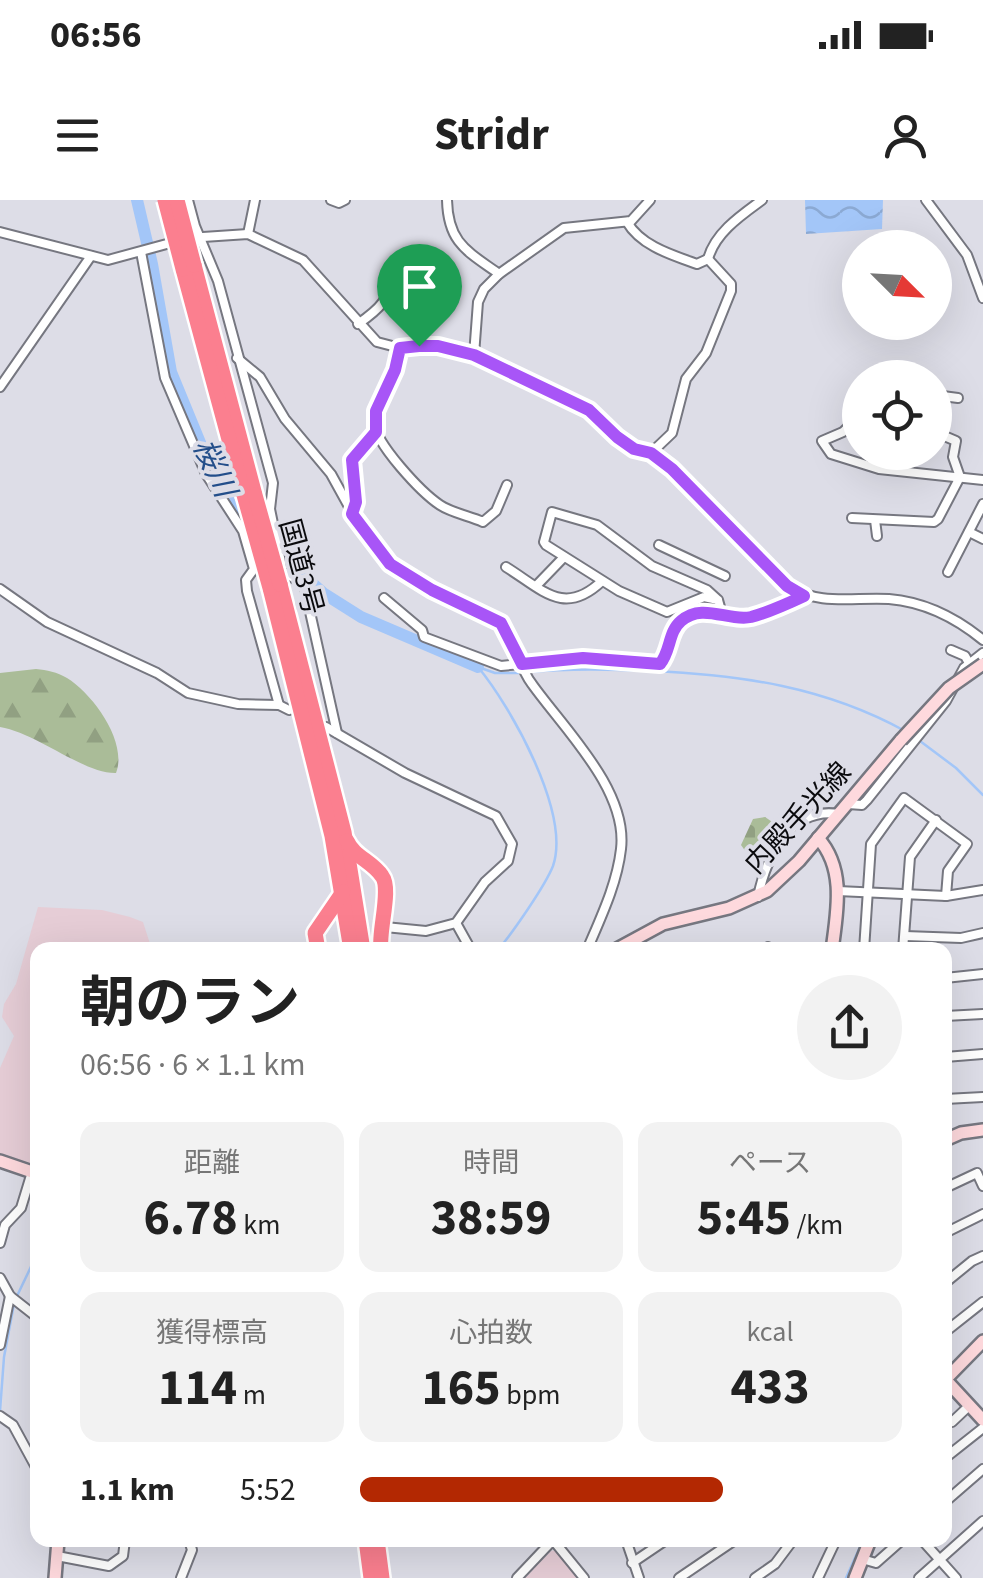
<!DOCTYPE html>
<html lang="ja">
<head>
<meta charset="utf-8">
<style>
	body { margin:0; font-family:"Source Sans 3","Noto Sans JP",sans-serif; background:#f2f2f2; color:#222; height:100vh; display:flex; flex-direction:column; font-size:38px; white-space:nowrap }
	* { box-sizing:border-box; margin:0 }
	p { font-size:32px; color:#767676 }
	.icon { flex:none; width:55px; height:55px; fill:none; stroke:currentColor; stroke-width:2; stroke-linecap:round; stroke-linejoin:round }
	.map { position:relative; flex:1; overflow:hidden }
	.sheet { position:absolute; left:30px; top:742px; width:922px; height:605px; display:flex; flex-direction:column; background:#fff; border-radius:20px; box-shadow:0 10px 40px #0002 }
	.sheet>* { flex:none }
	.needle { width:65px; rotate:114deg }
	.fabs { position:absolute; left:842px; top:30px; display:grid; gap:20px }
	.fabs a { display:grid; place-items:center; width:110px; height:110px; border-radius:50%; background:#fff; box-shadow:0 10px 40px #0002; font-size:50px }
	.pin { position:absolute; display:grid; place-items:center; width:85px; height:85px; color:#fff; margin:-102px -42px; border-radius:50% 50% 50% 0; rotate:-45deg; box-shadow:0 0 10px #0007 }
	.pin .icon { rotate:45deg }
	.round { display:grid; place-items:center; flex:none; width:105px; height:105px; border-radius:52px; background:#f2f2f2 }
	.head { display:flex; align-items:center; justify-content:space-between; height:170px; padding:0 50px }
	h1 { font-size:55px; font-weight:700; line-height:75px }
	.metrics { display:grid; grid-template-columns:repeat(3,1fr); gap:15px; height:170px; padding:10px 50px }
	.metrics div { display:grid; align-content:center; border-radius:20px; background:#f2f2f2; text-align:center }
	.metrics b { font-size:50px; font-weight:700 }
	.metrics small { font-size:28px; font-weight:400 }
	.metrics p { font-size:28px }
	ul { padding:0 50px; list-style:none; font-size:32px }
	li { display:grid; grid-template-columns:160px 120px 1fr; align-items:center; height:75px }
	li i { height:25px; border-radius:12px; background:#b32802 }
	.status { display:flex; justify-content:space-between; align-items:center; height:70px; padding:0 50px; background:#fff; direction:ltr }
	.status svg { height:28px; fill:currentColor }
	header { display:flex; justify-content:space-between; align-items:center; height:130px; padding:0 50px; background:#fff; font-size:45px; font-weight:700 }
	.map>svg:first-child { display:block }
	.education { fill:#e6cdd6 }
	.forest { fill:url(#forest-firs) }
	.cemetery { fill:url(#cemetery-stones) }
	.water { fill:url(#water-waves) }
	.lines { fill:none; stroke-linecap:round; stroke-linejoin:round }
	.stream { stroke:#a3c6f8; stroke-width:2.5 }
	.river { stroke:#a3c6f8; stroke-width:12 }
	.street-casing { stroke:#767780; stroke-width:12 }
	.secondary-casing { stroke:#767780; stroke-width:16 }
	.highway-casing { stroke:#fff; stroke-width:20 }
	.street { stroke:#fff; stroke-width:8 }
	.secondary { stroke:#fed9dd; stroke-width:11 }
	.highway { stroke:#fb7f8f; stroke-width:15 }
	.secondary-bridge-casing { stroke:#767780; stroke-width:16; stroke-linecap:butt }
	.highway-bridge-casing { stroke:#fff; stroke-width:20; stroke-linecap:butt }
	.secondary-bridge { stroke:#fed9dd; stroke-width:11 }
	.highway-bridge { stroke:#fb7f8f; stroke-width:15 }
	.route-casing { stroke:#fff; stroke-width:20 }
	.route { stroke:#a855f7; stroke-width:12 }
	.labels { text-anchor:middle; dominant-baseline:central; stroke-width:8; stroke-linejoin:round; paint-order:stroke }
	.street-label { font-size:28px; fill:#0b0b0e; stroke:#dddde7 }
	.water-label { font-size:30px; font-style:italic; fill:#234e8a; stroke:#dddde7 }
</style>
</head>
<body>
<div class="status"><b>06:56</b><svg viewBox="0 0 49 12"><path d="M0 12V9h3v3zM5 12V6h3v6zM10 12V3h3v9zM15 12V0h3v12zM26 1h20v11H26zM47 4h2v5h-2z"/></svg></div>
<header><svg class="icon" aria-label="menu" viewBox="0 0 24 24"><path d="M4 6h16M4 12h16M4 18h16"/></svg>Stridr<svg class="icon" aria-label="person" viewBox="0 0 24 24"><circle cx="12" cy="8" r="4"/><path d="M4 21q1-7 8-7t8 7"/></svg></header>
<div class="map">
<svg width="983" height="1378" viewBox="0 0 983 1378">
	<defs>
		<pattern id="forest-firs" width="22" height="20" patternUnits="userSpaceOnUse" patternTransform="scale(2.5)"><rect width="22" height="20" fill="#aabc98"/><path d="M5 1l3.5 6h-7zM16 11l3.5 6h-7z" fill="#91a082"/></pattern>
		<pattern id="cemetery-stones" width="16" height="16" patternUnits="userSpaceOnUse" patternTransform="scale(2.5)"><rect width="16" height="16" fill="#aabc98"/><path d="M2 7V4a2 2 0 0 1 4 0v3zM10 15v-3a2 2 0 0 1 4 0v3z" fill="#91a082"/></pattern>
		<pattern id="water-waves" width="16" height="10" patternUnits="userSpaceOnUse" patternTransform="scale(2.5)"><rect width="16" height="10" fill="#a3c6f8"/><path d="M0 5q4-4 8 0t8 0" fill="none" stroke="#8ba9d3"/></pattern>
	</defs>
	<rect width="100%" height="100%" fill="#dddde7"/>
	<g class="education">
		<polygon points="38,707 102,710 130,717 143,722 152,750 38,750 37,969 0,955 0,868 14,836 2,817 4,804 16,784"/>
		<polygon points="557,1350 578,1378 525,1378 551,1351"/>
	</g>
	<path class="forest" d="M36 469C47 470 57 472 67 478 93 494 128 542 116 573 84 574 37 533 0 527V473Z"/>
	<polygon class="cemetery" points="765,617 781,628 760,672 741,645 753,619"/>
	<polygon class="water" points="805,0 883,0 882,29 806,34"/>
	<g class="lines">
		<g class="stream">
			<polyline points="478,467 495,473 520,473"/>
			<path d="M478 467C511 507 571 613 553 666 545 686 513 732 498 750"/>
			<path d="M528 472C570 468 610 469 652 471 742 475 825 487 905 531"/>
			<polyline points="920,541 956,568 983,595"/>
			<polyline points="17,1096 38,1052"/>
			<polyline points="0,1211 4,1157 14,1104"/>
			<polyline points="846,1378 863,1340"/>
		</g>
		<g class="river">
			<polyline points="137,0 152,64 171,172 210,267 235,312 255,333"/>
			<polyline points="274,349 323,393 361,417 478,467"/>
		</g>
		<defs>
			<g id="street">
				<polyline points="188,0 195,26 218,81 273,283 270,309 282,367"/>
				<polyline points="331,0 339,3 345,0"/>
				<path d="M447 0C448 43 467 51 499 74"/>
				<polyline points="926,0 967,55 983,98"/>
				<path d="M627 22C641 46 672 55 697 64L708 59"/>
				<polyline points="0,32 108,60 174,42"/>
				<polyline points="248,34 255,0"/>
				<path d="M188 38 248 34 303 60 377 142 400 148 438 146 474 155 589 211 617 237 634 249 651 253 672 269 787 386C820 406 852 397 889 399 925 402 955 417 983 440"/>
				<polyline points="141,52 165,178 206,274 243,331 254,369 246,380 247,391 279,505"/>
				<path d="M708 59C715 33 740 16 762 0"/>
				<path d="M358 124C378 110 393 98 389 73"/>
				<path d="M400 148C397 174 375 196 374 221 374 243 422 293 440 305 452 313 470 316 483 322L496 311 507 285"/>
				<polyline points="474,155 478,102 484,89 499,74 564,28 631,21 650,0"/>
				<path d="M237 158 260 177 285 219 331 274 353 314 390 364 432 390 501 423C516 441 518 466 532 484 564 529 628 590 621 649 617 684 601 717 587 750"/>
				<polyline points="0,187 91,56"/>
				<polyline points="935,195 958,198"/>
				<polyline points="860,215 843,232 822,241 831,254 879,269 983,280"/>
				<polyline points="651,253 672,233 686,179 706,153 731,91 731,84 708,59"/>
				<polyline points="353,314 356,302 350,264 376,232"/>
				<polyline points="852,318 934,322 938,319 960,277 953,257 956,241 935,232"/>
				<polyline points="875,320 877,336"/>
				<polyline points="969,332 983,339"/>
				<polyline points="659,345 725,376"/>
				<path d="M506 367C543 390 564 417 602 381"/>
				<polyline points="278,368 304,385 337,533"/>
				<polyline points="948,372 983,304"/>
				<polyline points="536,386 564,357"/>
				<polyline points="0,389 47,422 157,473 188,493 238,504 279,505 289,510"/>
				<path d="M384 398 422 430 424 437 501 466 583 458 660 464C671 451 668 432 681 421 703 402 728 422 751 417 770 412 787 404 804 396"/>
				<polyline points="718,400 704,397 667,412 619,391 546,345 544,342 552,312 597,325 652,366 707,390 718,400 722,414"/>
				<polyline points="951,450 965,456 969,463"/>
				<polyline points="326,527 405,573 496,616 512,644 508,661 485,682 456,723 426,731 385,727"/>
				<polyline points="848,604 862,605 867,600 946,501 964,468 983,453"/>
				<polyline points="838,691 946,696 983,690"/>
				<path d="M758 697C766 657 791 606 839 614"/>
				<polyline points="456,723 471,750"/>
				<polyline points="905,736 961,738 983,733"/>
				<polyline points="768,747 769,750"/>
				<polyline points="864,750 871,644 904,598 967,644 948,671 946,696"/>
				<polyline points="903,750 910,657 936,620"/>
				<polyline points="945,778 983,774"/>
				<polyline points="945,816 983,814"/>
				<polyline points="945,857 983,854"/>
				<polyline points="945,899 983,897"/>
				<polyline points="945,988 977,973 983,986"/>
				<polyline points="945,1033 983,1014"/>
				<polyline points="0,1043 5,1025 21,1008 32,972"/>
				<polyline points="0,1078 10,1096 38,1118"/>
				<polyline points="945,1083 972,1061 983,1056"/>
				<polyline points="945,1132 983,1102"/>
				<polyline points="0,1145 10,1096"/>
				<polyline points="0,1216 13,1225 38,1271"/>
				<polyline points="952,1222 970,1205"/>
				<polyline points="945,1258 983,1228"/>
				<polyline points="945,1302 983,1269"/>
				<polyline points="553,1340 584,1378"/>
				<polyline points="626,1340 639,1378"/>
				<polyline points="922,1340 956,1378"/>
				<polyline points="57,1356 109,1366 123,1356 125,1340"/>
				<polyline points="862,1359 876,1363 902,1340"/>
				<polyline points="632,1363 666,1340"/>
				<polyline points="181,1378 192,1350 189,1340"/>
				<polyline points="517,1378 553,1340"/>
				<polyline points="679,1378 735,1340"/>
				<polyline points="755,1378 775,1364 793,1340"/>
				<polyline points="818,1378 836,1340"/>
				<polyline points="919,1378 983,1321"/>
			</g>
			<g id="secondary">
				<path d="M818 638C846 669 837 712 832 750"/>
				<polyline points="615,750 663,724 729,708 767,691 799,661 901,540"/>
				<polyline points="945,940 961,933 983,930"/>
				<polyline points="0,961 38,974"/>
				<polyline points="945,1179 983,1220"/>
				<polyline points="945,1180 983,1141"/>
				<polyline points="55,1378 58,1340"/>
				<polyline points="855,1378 870,1340"/>
			</g>
			<g id="highway">
				<polyline points="194,65 255,295"/>
				<polyline points="183,69 244,295"/>
				<polyline points="280,384 344,632 363,750"/>
				<polyline points="270,388 332,636 351,750"/>
				<path d="M347 641C354 657 372 661 382 676 392 689 378 731 381 750"/>
				<polyline points="318,750 315,733 343,692"/>
				<polyline points="366,1340 371,1378"/>
				<polyline points="377,1340 382,1378"/>
			</g>
		</defs>
		<use href="#street" class="street-casing"/>
		<use href="#secondary" class="secondary-casing"/>
		<use href="#highway" class="highway-casing"/>
		<use href="#street" class="street"/>
		<use href="#secondary" class="secondary"/>
		<use href="#highway" class="highway"/>
		<defs>
			<polyline id="secondary-bridge" points="901,540 949,488 983,464"/>
			<g id="highway-bridge">
				<polyline points="165,0 183,69"/>
				<polyline points="177,0 194,65"/>
				<polyline points="244,295 270,388"/>
				<polyline points="255,295 280,384"/>
			</g>
		</defs>
		<use href="#secondary-bridge" class="secondary-bridge-casing"/>
		<use href="#highway-bridge" class="highway-bridge-casing"/>
		<use href="#secondary-bridge" class="secondary-bridge"/>
		<use href="#highway-bridge" class="highway-bridge"/>
	</g>
	<g class="lines">
		<defs>
			<path id="route" d="M419 146H438L474 155 589 210 617 237 634 249 651 253 672 269 787 386 804 396C787 404 770 412 751 417 728 422 703 402 681 421 668 432 671 451 660 464L583 458 522 464 501 423 432 390 390 364 352 314 356 302 352 260 376 232V211L395 170 400 148Z"/>
		</defs>
		<use href="#route" class="route-casing"/>
		<use href="#route" class="route"/>
	</g>
	<g class="labels">
		<g class="street-label">
			<text transform="translate(301 367) rotate(75)">国道3号</text>
			<text transform="translate(798 618) rotate(-47)">内殿手光線</text>
		</g>
		<g class="water-label">
			<text transform="translate(214 268) rotate(65)">桜川</text>
		</g>
	</g>
</svg>
<div class="fabs">
<a><svg class="needle" viewBox="-14 -14 28 28"><path d="M0-13l5 13h-10z" fill="#e53935"/><path d="M0 13l5-13h-10z" fill="#767676"/></svg></a>
<a><svg class="icon" aria-label="locate" viewBox="0 0 24 24"><circle cx="12" cy="12" r="6"/><path d="M12 2v4M12 18v4M2 12h4M18 12h4"/></svg></a>
</div>
<div class="pin" style="left:419px;top:146px;background:#1e9e55"><svg class="icon" aria-label="arrive" viewBox="0 0 24 24"><path d="M6 21V4h12l-3 4 3 4H6"/></svg></div>
<section class="sheet">
<div class="head"><div><h1>朝のラン</h1><p>06:56 · 6 × 1.1 km</p></div><a class="round"><svg class="icon" aria-label="share" viewBox="0 0 24 24"><path d="M12 15V3M7 8l5-5 5 5M5 13v7h14v-7"/></svg></a></div>
<div class="metrics">
<div><p>距離</p><b>6.78<small> km</small></b></div>
<div><p>時間</p><b>38:59</b></div>
<div><p>ペース</p><b>5:45<small> /km</small></b></div>
</div>
<div class="metrics">
<div><p>獲得標高</p><b>114<small> m</small></b></div>
<div><p>心拍数</p><b>165<small> bpm</small></b></div>
<div><p>kcal</p><b>433</b></div>
</div>
<ul>
<li><b>1.1 km</b>5:52<i style="width:67%"></i></li>
</ul>
</section>
</div>
</body>
</html>
